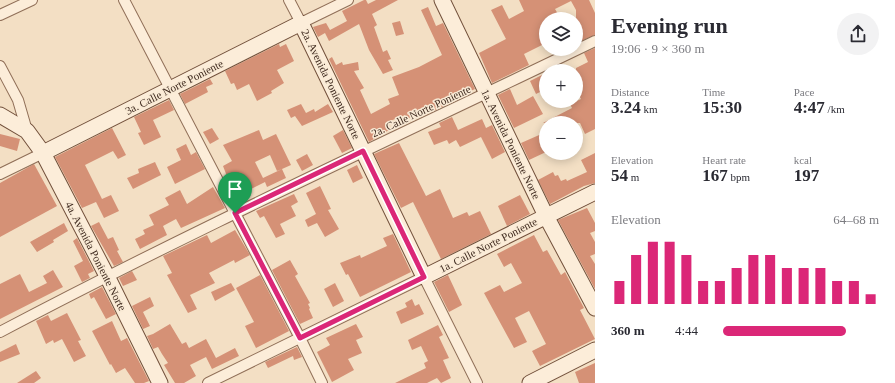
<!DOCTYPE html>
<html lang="en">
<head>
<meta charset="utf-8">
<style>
	body { margin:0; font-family:"Times New Roman",serif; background:#f2f2f3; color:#2b2b33; height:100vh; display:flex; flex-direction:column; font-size:15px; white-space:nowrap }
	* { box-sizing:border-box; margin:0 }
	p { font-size:13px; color:#7c7c81 }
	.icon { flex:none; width:22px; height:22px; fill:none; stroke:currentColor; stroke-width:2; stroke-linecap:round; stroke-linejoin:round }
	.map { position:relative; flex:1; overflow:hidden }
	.sheet { display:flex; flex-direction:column; background:#fff; width:300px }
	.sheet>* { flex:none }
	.buttons { position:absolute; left:539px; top:12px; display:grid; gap:8px }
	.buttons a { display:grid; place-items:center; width:44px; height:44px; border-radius:50%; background:#fff; box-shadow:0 2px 10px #0003; font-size:20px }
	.pin { position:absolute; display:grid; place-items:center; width:34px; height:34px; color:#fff; margin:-41px -17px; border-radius:50% 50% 50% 0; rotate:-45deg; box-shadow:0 0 4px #0007 }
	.pin .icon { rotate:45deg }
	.round { display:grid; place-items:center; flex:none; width:42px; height:42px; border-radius:21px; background:#f2f2f3 }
	.overview { display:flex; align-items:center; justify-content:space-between; height:68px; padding:0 16px }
	h1 { font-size:22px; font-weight:800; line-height:30px }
	.figures { display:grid; grid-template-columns:repeat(3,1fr); gap:6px; height:68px; padding:4px 16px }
	.figures div { display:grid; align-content:center }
	.figures b { font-size:17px; font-weight:800 }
	.figures small { font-size:11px; font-weight:400 }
	.figures p { font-size:11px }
	.chart { height:112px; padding:8px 16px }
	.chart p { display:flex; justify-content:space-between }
	.chart svg { width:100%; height:72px; margin-top:4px; stroke:#db2777; stroke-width:6 }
	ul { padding:0 16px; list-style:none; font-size:13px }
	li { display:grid; grid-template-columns:64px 48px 1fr; align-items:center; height:30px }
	li i { height:10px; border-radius:5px; background:#db2777 }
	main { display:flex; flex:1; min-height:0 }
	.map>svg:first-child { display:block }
	.building { fill:#d59176; fill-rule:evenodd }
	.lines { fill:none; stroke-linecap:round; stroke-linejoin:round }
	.street-casing { stroke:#906f58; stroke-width:12 }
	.secondary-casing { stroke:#72503b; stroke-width:17 }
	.street { stroke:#fcedd9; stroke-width:10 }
	.secondary { stroke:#fcedd9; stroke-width:15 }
	.route-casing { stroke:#fff; stroke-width:8 }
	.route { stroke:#db2777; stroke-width:5 }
	.labels { text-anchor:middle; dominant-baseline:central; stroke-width:3; stroke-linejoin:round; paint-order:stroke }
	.street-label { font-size:11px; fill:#3e291e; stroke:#f9ead5 }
</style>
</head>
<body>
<main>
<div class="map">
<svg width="595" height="383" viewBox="0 0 595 383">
	<rect width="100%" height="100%" fill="#f3dfc4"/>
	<g class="building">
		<polygon points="364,0 366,0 368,4 376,0 398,0 372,14 377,25 374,27 383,52 387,50 391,59 388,60 393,70 383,74 369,50 359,24 329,41 325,33 318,37 313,27 326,23 330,30 347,21 342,11"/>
		<polygon points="519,0 589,0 595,13 595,35 579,42 576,35 576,10 571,1 555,9 561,19 546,19 546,43 524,54 529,65 492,83 479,53 506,39 491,10 502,5 509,19 524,11"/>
		<polygon points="428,7 436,26 443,23 475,89 466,93 465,91 445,100 446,105 433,111 431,107 407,119 405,115 385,123 389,130 369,142 329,59 332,57 336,65 342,62 343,65 358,62 359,70 354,71 364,88 360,90 371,114 390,104 388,99 399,95 392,77 419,67 442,55 421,10"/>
		<polygon points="400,21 404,34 396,36 392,23"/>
		<polygon points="279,44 280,47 286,44 294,61 277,70 284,83 271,91 272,93 257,101 249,84 237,90 234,83 231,84 225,71"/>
		<polygon points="595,48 595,129 585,134 580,123 543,123 572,108 570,104 581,99 576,89 576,68 588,62 584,53"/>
		<polygon points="546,73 546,89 536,94 530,81"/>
		<polygon points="210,79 213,84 206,87 208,92 185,104 180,94"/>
		<polygon points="510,89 517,105 533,96 543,114 514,128 498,95"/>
		<polygon points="169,100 174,110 153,120 161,137 144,145 138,133 141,132 134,117"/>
		<polygon points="301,104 306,113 314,109 315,112 328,104 333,112 302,126 295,116 291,118 287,110"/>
		<polygon points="452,117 458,130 482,119 486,128 492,125 505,152 492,159 481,137 460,147 456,140 449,144 447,140 434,145 428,132 441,127 439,123"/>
		<polygon points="112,128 126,155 118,159 113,151 85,165 102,199 111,195 119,211 104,218 96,202 82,208 55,157"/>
		<polygon points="212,128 219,139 210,144 203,132"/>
		<path d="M259 130 263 140 276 134 291 165 282 169 286 178 267 187 265 182 247 191 249 197 237 202 223 166 232 161 223 145ZM270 155 277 171 282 169 263 178 255 162Z"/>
		<polygon points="343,130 352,148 342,153 333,136"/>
		<polygon points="546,132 546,152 529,160 521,143"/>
		<polygon points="0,134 20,139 17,151 0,146"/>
		<polygon points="399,143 426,196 440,189 453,218 467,212 469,216 480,211 491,234 441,259 413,202 401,208 374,154"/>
		<polygon points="186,144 191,155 196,152 205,169 175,184 167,167 181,160 176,149"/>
		<polygon points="595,153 595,183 584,186 550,204 538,180 553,172 555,176 558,175 561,181 566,179 567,181 587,172 581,160"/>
		<polygon points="307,154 313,165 302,171 296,160"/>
		<polygon points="155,162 161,175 133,189 127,178 139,173 138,169"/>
		<polygon points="34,164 57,206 0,237 0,183"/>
		<polygon points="357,165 363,178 353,183 347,170"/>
		<polygon points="320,186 331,209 328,210 339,229 325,237 317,223 308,227 305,220 316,214 306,193"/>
		<polygon points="213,187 225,208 181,228 176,219 163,226 167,235 140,249 135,239 145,234 143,230 154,225 149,215 169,205 165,198 180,190 187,204"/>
		<polygon points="294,194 298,202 291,206 296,216 280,224 285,234 276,238 264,216 260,218 256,211"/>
		<polygon points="520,195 530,214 507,226 498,206"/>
		<polygon points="587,208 595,223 595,231 590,233 595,242 595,254 590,256 595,264 595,289 558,220"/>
		<polygon points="99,222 108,239 113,237 119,250 117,251 123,262 114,266 91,226"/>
		<polygon points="64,223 68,231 53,240 54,242 37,252 30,242"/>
		<polygon points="235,230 250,255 235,263 234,260 209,273 215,283 190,295 197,309 188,313 167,275 172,273 163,256 207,235 211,243"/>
		<polygon points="393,234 411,272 360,297 348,274 346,275 340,263 360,255 361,258 387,246 383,238"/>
		<polygon points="534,235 543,252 547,250 561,275 565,272 584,308 580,310 595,339 540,366 532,351 546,344 529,311 515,318 527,342 514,348 484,293 500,285 504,292 522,283 511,263 504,267 497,254"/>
		<polygon points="77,238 94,271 88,274 90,278 82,282 74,266 83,261 73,241"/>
		<polygon points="290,260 298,274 295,276 310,303 308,304 310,308 309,309 313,318 300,324 272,270"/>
		<polygon points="53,270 63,287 0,319 0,284 20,274 29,292 47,283 43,276"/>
		<polygon points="132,271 137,280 123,286 119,278"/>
		<polygon points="260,275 289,331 256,348 245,326 254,322 236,288"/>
		<polygon points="448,275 462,305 449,312 434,282"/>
		<polygon points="231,283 235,290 215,301 211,292"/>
		<polygon points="335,283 344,301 333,307 324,289"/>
		<polygon points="102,287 116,314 106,319 94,297 91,299 89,294"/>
		<polygon points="150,297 154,306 143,312 150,326 143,329 132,306"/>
		<polygon points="412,299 415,306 419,304 424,314 401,324 396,312 407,307 405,303"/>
		<polygon points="67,313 81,340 78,341 86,356 74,362 62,339 54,343 53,340 46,344 36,321 48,315 51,321"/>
		<polygon points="112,321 121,341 127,338 149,381 144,383 135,383 125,368 116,373 111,364 110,365 92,331"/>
		<polygon points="170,324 182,344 186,342 189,348 206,339 216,358 235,348 239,356 212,369 206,357 190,365 196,376 184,383 175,383 164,365 168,363 162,354 158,347 153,349 147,336 153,334"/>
		<polygon points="356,324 363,337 356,340 362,353 348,359 354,370 332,382 317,352 330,345 326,338"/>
		<polygon points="438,325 443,335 439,337 449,358 443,360 451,378 441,383 437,378 427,383 395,383 426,368 424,363 428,361 421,346 412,350 408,340"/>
		<polygon points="16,344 20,354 0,362 0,352"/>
		<polygon points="297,347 302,357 294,360 293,356 268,368 265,362"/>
		<polygon points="595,363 595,383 579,383 575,372"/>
		<polygon points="36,371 41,378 34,383 17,383"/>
	</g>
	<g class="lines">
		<defs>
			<g id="street">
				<polyline points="124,0 300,338 322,383"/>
				<polyline points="289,0 301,23 348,0"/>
				<polyline points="0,15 32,0"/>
				<polyline points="0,66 18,100 27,131"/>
				<polyline points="0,174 43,153"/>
				<path d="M0 332C195 229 396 137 595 41"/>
				<polyline points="208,383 424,277 477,383"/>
			</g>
			<g id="secondary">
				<polyline points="442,0 546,216 595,308"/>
				<polyline points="0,115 27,131 43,153 107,276 160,383"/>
				<polyline points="43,153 301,23 424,277 595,192"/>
				<polyline points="530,383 595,350"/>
			</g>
		</defs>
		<use href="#street" class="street-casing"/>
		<use href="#secondary" class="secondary-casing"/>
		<use href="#street" class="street"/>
		<use href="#secondary" class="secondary"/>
	</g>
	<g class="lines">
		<defs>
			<polygon id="route" points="363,151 424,277 300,338 235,213"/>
		</defs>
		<use href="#route" class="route-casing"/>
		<use href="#route" class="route"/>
	</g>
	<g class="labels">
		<g class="street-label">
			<text transform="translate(331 84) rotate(64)">2a. Avenida Poniente Norte</text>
			<text transform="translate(174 87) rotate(-27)">3a. Calle Norte Poniente</text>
			<text transform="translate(421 111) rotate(-25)">2a. Calle Norte Poniente</text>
			<text transform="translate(511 144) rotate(64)">1a. Avenida Poniente Norte</text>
			<text transform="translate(488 245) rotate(-27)">1a. Calle Norte Poniente</text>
			<text transform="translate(96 256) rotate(63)">4a. Avenida Poniente Norte</text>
		</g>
	</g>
</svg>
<div class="buttons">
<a><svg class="icon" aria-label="layers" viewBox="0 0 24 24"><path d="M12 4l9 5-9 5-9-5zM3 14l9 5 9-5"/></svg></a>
<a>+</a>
<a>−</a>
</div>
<div class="pin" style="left:235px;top:213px;background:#1e9e55"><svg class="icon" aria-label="arrive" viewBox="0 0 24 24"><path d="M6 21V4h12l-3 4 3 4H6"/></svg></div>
</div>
<section class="sheet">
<div class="overview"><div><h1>Evening run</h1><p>19:06 · 9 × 360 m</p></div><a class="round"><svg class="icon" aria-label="share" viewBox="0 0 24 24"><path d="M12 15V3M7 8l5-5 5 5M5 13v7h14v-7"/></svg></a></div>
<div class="figures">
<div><p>Distance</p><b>3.24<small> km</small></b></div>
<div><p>Time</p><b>15:30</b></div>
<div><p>Pace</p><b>4:47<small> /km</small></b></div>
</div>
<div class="figures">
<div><p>Elevation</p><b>54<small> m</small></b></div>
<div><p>Heart rate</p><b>167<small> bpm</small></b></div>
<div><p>kcal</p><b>197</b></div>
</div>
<div class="chart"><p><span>Elevation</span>64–68 m</p>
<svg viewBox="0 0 160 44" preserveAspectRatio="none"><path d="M5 44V30M15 44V14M25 44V6M35 44V6M45 44V14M55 44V30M65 44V30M75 44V22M85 44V14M95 44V14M105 44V22M115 44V22M125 44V22M135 44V30M145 44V30M155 44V38"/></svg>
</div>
<ul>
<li><b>360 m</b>4:44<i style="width:79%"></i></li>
</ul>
</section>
</main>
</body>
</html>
